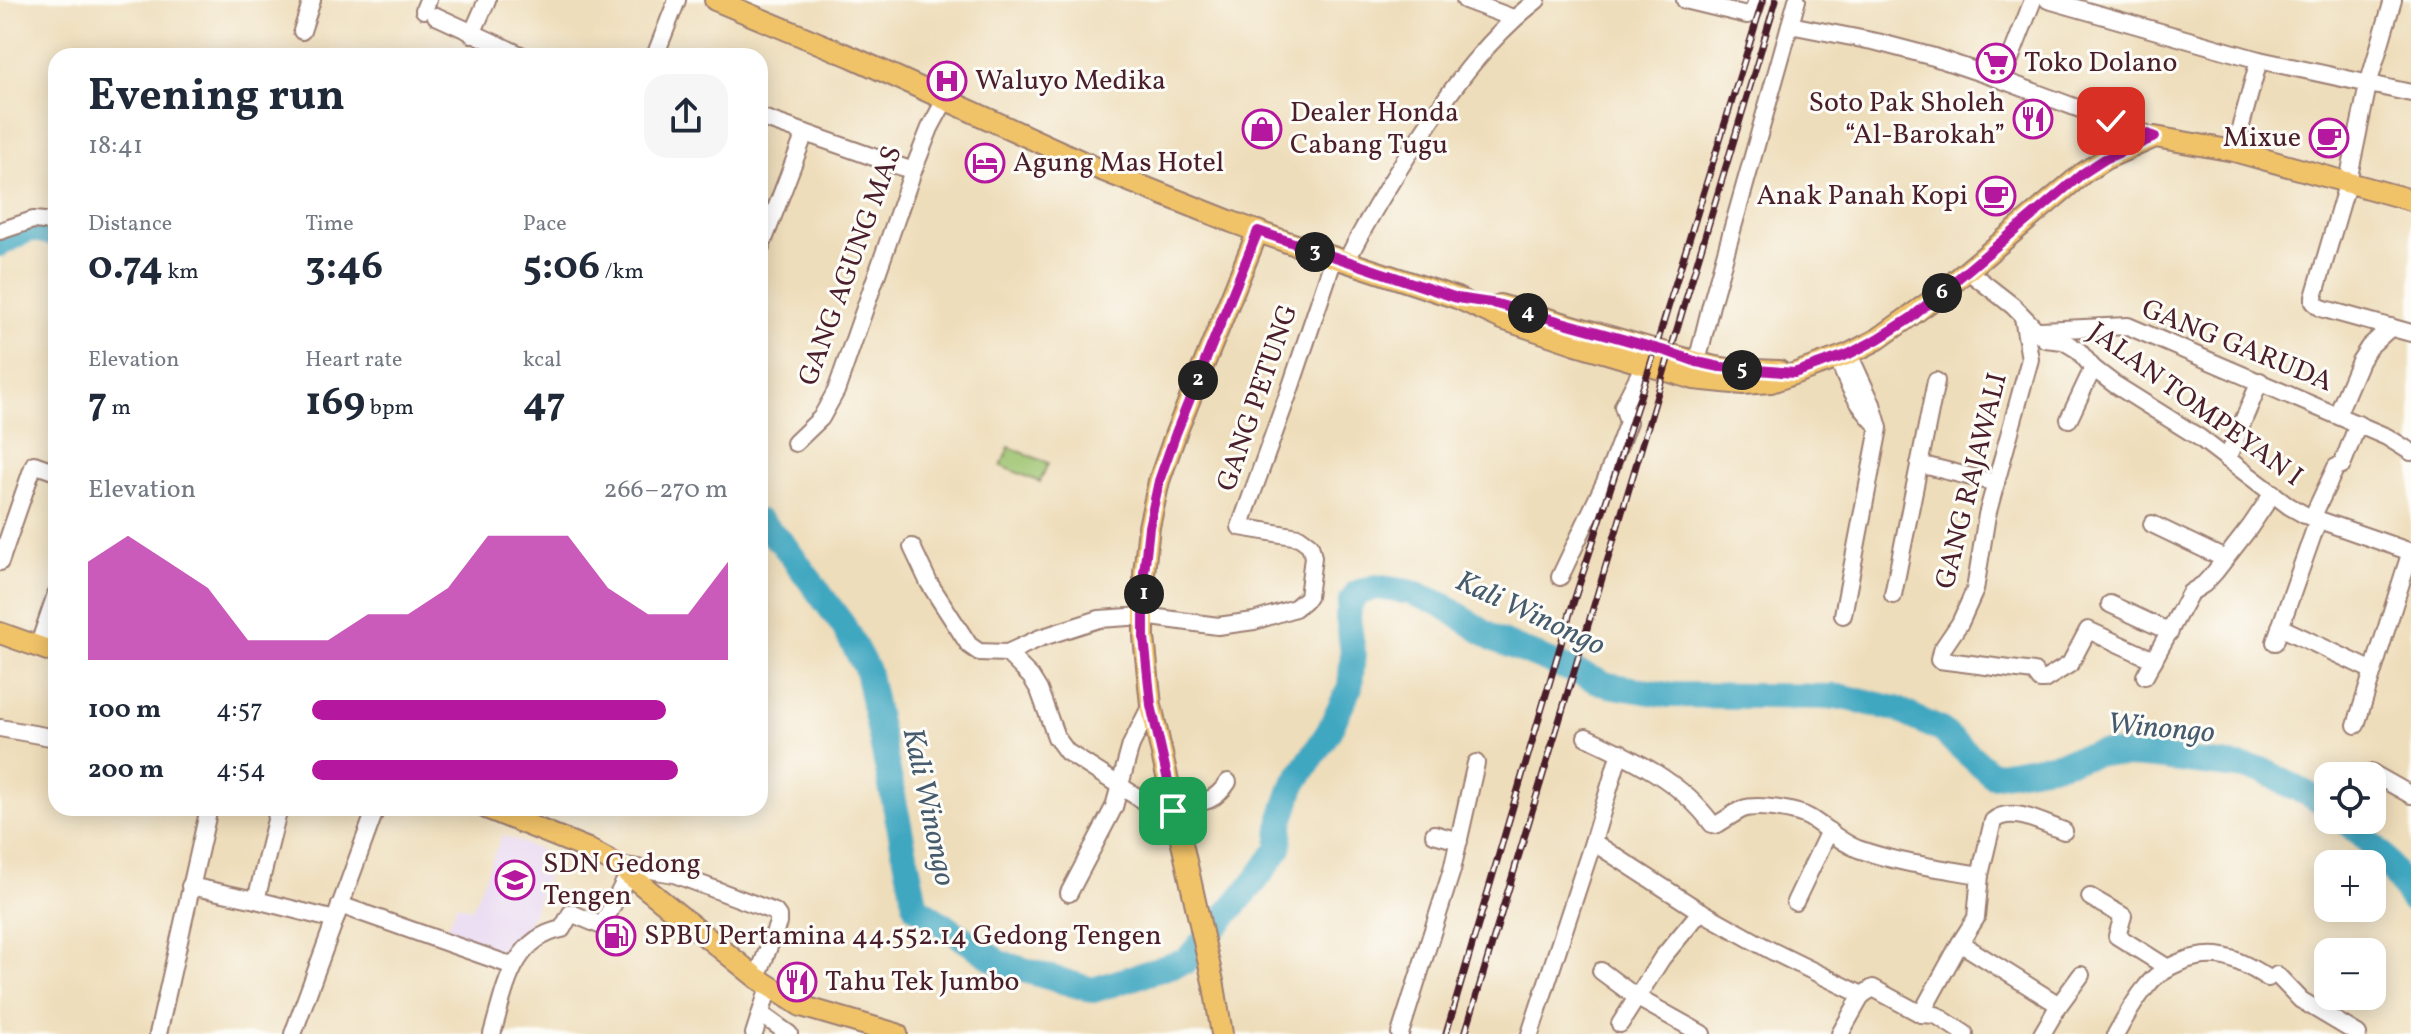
<!DOCTYPE html>
<html lang="en">
<head>
<meta charset="utf-8">
<style>
	body { margin:0; font-family:Vollkorn,serif; background:#f6f6f7; color:#1f2937; height:100vh; display:flex; flex-direction:column; font-size:30px; white-space:nowrap }
	* { box-sizing:border-box; margin:0 }
	p { font-size:26px; color:#747a83 }
	.icon { flex:none; width:44px; height:44px; fill:none; stroke:currentColor; stroke-width:2; stroke-linecap:round; stroke-linejoin:round }
	.map { position:relative; flex:1; overflow:hidden }
	.side { position:absolute; left:48px; top:48px; width:720px; height:768px; display:flex; flex-direction:column; background:#fff; border-radius:24px; box-shadow:0 4px 20px #0003 }
	.side>* { flex:none }
	.fabs { position:absolute; left:2314px; top:762px; display:grid; gap:16px }
	.fabs a { display:grid; place-items:center; width:72px; height:72px; border-radius:16px; background:#fff; box-shadow:0 4px 20px #0003; font-size:40px }
	.pin { position:absolute; display:grid; place-items:center; width:68px; height:68px; color:#fff; margin:-34px; border-radius:16px; box-shadow:0 4px 12px #0006 }
	.km { position:absolute; width:40px; height:40px; margin:-20px; border-radius:50%; background:#222; color:#fff; font-size:22px; line-height:40px; text-align:center }
	.round { display:grid; place-items:center; flex:none; width:84px; height:84px; border-radius:24px; background:#f6f6f7 }
	.headline { display:flex; align-items:center; justify-content:space-between; height:136px; padding:0 40px }
	h1 { font-size:44px; font-weight:700; line-height:60px }
	.metrics { display:grid; grid-template-columns:repeat(3,1fr); gap:12px; height:136px; padding:8px 40px }
	.metrics div { display:grid; align-content:center }
	.metrics b { font-size:40px; font-weight:700 }
	.metrics small { font-size:22px; font-weight:400 }
	.metrics p { font-size:22px }
	.chart { height:224px; padding:16px 40px }
	.chart p { display:flex; justify-content:space-between }
	.chart svg { width:100%; height:144px; margin-top:8px; fill:#b5179e; opacity:.7 }
	ul { padding:0 40px; list-style:none; font-size:26px }
	li { display:grid; grid-template-columns:128px 96px 1fr; align-items:center; height:60px }
	li i { height:20px; border-radius:10px; background:#b5179e }
	.map>svg:first-child { display:block }
	.built { fill:#e5d3f1 }
	.green { fill:#9bc26d; stroke:#72704c; stroke-width:2 }
	.lines { fill:none; stroke-linecap:round; stroke-linejoin:round }
	.river { stroke:#41a7c1; stroke-width:26 }
	.minor-casing { stroke:#9c7e72; stroke-width:20 }
	.major-casing { stroke:#9c7e72; stroke-width:24 }
	.minor { stroke:#fff; stroke-width:16 }
	.major { stroke:#f1c369; stroke-width:20 }
	.rail-casing { stroke:#4a1f2b; stroke-width:7 }
	.rail { stroke:#fdfcf7; stroke-width:4; stroke-dasharray:12; stroke-linecap:butt }
	.route-casing { stroke:#fff; stroke-width:16 }
	.route { stroke:#b5179e; stroke-width:10 }
	.labels { text-anchor:middle; dominant-baseline:central; stroke-width:6; stroke-linejoin:round; paint-order:stroke }
	.poi-label { font-size:28px; fill:#4a1f2b; stroke:#fdfcf7; text-anchor:start }
	.street-label { font-size:28px; fill:#4a1f2b; stroke:#fdfcf7 }
	.water-label { font-size:30px; font-style:italic; fill:#465c6e; stroke:#fdfcf7 }
</style>
</head>
<body>
<div class="map">
<svg width="2411" height="1034" viewBox="0 0 2411 1034">
	<rect width="100%" height="100%" fill="#fdfcf7"/>
	<filter id="ink" filterUnits="userSpaceOnUse"><feTurbulence type="fractalNoise" baseFrequency=".0125" numOctaves="2"/><feDisplacementMap in="SourceGraphic" scale="16" xChannelSelector="R" yChannelSelector="G"/><feConvolveMatrix kernelMatrix="1 2 1 2 8 2 1 2 1" color-interpolation-filters="sRGB"/></filter>
	<filter id="wash" filterUnits="userSpaceOnUse"><feTurbulence type="fractalNoise" baseFrequency=".006" numOctaves="4" result="noise"/><feDisplacementMap in="SourceGraphic" scale="32" xChannelSelector="R" yChannelSelector="G"/><feGaussianBlur stdDeviation="1.8" result="paint"/><feColorMatrix in="noise" values="0 0 0 0 0 0 0 0 0 0 0 0 0 0 0 0 0 1.4 0 .05"/><feComposite in="paint" operator="in"/></filter>
	<g filter="url(#wash)">
		<rect width="100%" height="100%" fill="#eeddba"/>
		<polygon class="built" points="502,835 555,856 511,968 442,941 457,904 472,909"/>
		<polygon class="green" points="1009,447 1048,463 1040,482 1001,466"/>
		<g class="lines">
			<g class="river">
				<polyline points="0,244 31,228 56,234"/>
				<polyline points="760,522 783,544 843,625 867,670 916,907 1000,963 1093,990 1186,961 1257,879 1279,848 1282,818 1293,786 1329,731 1350,687 1353,653 1348,618 1350,604 1357,593 1376,587 1410,592 1441,604 1494,639 1608,685 1668,695 1843,697 1896,709 1941,730 1992,775 2056,764 2099,753 2155,757 2262,770 2328,805"/>
				<polyline points="2345,820 2382,854 2411,899"/>
			</g>
		</g>
	</g>
	<g filter="url(#ink)">
		<g class="lines">
			<defs>
				<g id="minor">
					<polyline points="1465,0 1513,18"/>
					<polyline points="1685,0 1747,15 1753,12 1757,0"/>
					<polyline points="2033,0 2002,80 2155,137"/>
					<polyline points="2048,0 2259,60 2411,93"/>
					<polyline points="2393,0 2368,85 2348,181 2314,297 2314,302 2321,308 2411,333"/>
					<polyline points="424,10 428,0"/>
					<polyline points="436,16 523,56"/>
					<polyline points="1790,25 1877,42 1934,57 2002,80"/>
					<polyline points="302,31 312,0"/>
					<polyline points="472,34 487,0"/>
					<polyline points="655,56 677,0"/>
					<polyline points="760,117 913,171"/>
					<polyline points="2234,151 2259,60"/>
					<polyline points="0,231 33,220 56,222"/>
					<polyline points="760,250 805,133"/>
					<path d="M1346 262C1368 217 1394 176 1421 135 1454 85 1489 37 1537 0"/>
					<polyline points="1968,271 2013,306 2045,339 2063,341 2078,350 2093,368 2114,384 2200,438 2289,506 2305,515 2411,552"/>
					<polyline points="2023,317 2030,359 1987,515 1975,590 1960,623 1941,651 1939,660 2034,672 2040,680 2044,680 2070,664 2088,630 2154,660"/>
					<polyline points="2040,330 2128,326 2387,437 2411,452"/>
					<path d="M1838 358C1847 385 1858 406 1878 426"/>
					<polyline points="1697,362 1711,305 1797,0"/>
					<polyline points="2337,415 2360,361 2369,347 2391,327"/>
					<polyline points="2069,419 2093,368"/>
					<polyline points="795,443 821,418 836,391 913,171 930,128 945,100"/>
					<polyline points="2227,459 2260,381"/>
					<polyline points="1919,464 1996,483"/>
					<polyline points="2312,518 2336,467 2342,465 2358,424"/>
					<polyline points="2152,524 2225,559"/>
					<polyline points="912,547 929,583 969,645 979,652 1007,653 1040,638 1099,619 1144,616 1218,626 1254,621 1295,608 1308,597 1313,557 1310,545 1299,537 1240,527 1289,392 1334,258"/>
					<polyline points="0,562 34,464 56,472"/>
					<polyline points="1560,577 1605,482 1628,422 1623,406 1644,365"/>
					<polyline points="1893,595 1936,381"/>
					<polyline points="2110,604 2170,632"/>
					<polyline points="1843,615 1879,428 1872,404 1849,354"/>
					<polyline points="2280,627 2373,671"/>
					<polyline points="2275,642 2318,520"/>
					<polyline points="38,647 56,594"/>
					<polyline points="1007,653 1031,677 1039,690 1056,737 1067,752 1156,809 1175,810"/>
					<polyline points="2145,676 2190,593 2204,584 2215,572 2250,527 2273,493"/>
					<polyline points="2356,725 2411,551"/>
					<polyline points="0,728 56,738"/>
					<path d="M1586 737C1632 758 1682 782 1712 824L1716 825C1725 820 1734 813 1743 809 1758 804 1797 810 1810 818 1826 828 1840 842 1858 849 1897 863 1939 868 1980 875"/>
					<polyline points="1620,752 1593,842 1695,908 1770,950 1862,995"/>
					<polyline points="2372,773 2411,795"/>
					<path d="M1174 807C1199 802 1213 805 1228 782"/>
					<polyline points="1434,834 1459,841"/>
					<polyline points="620,865 674,874 775,912 778,916 778,923 757,978"/>
					<polyline points="190,886 256,900 335,920"/>
					<polyline points="1069,893 1114,807 1131,745 1151,705"/>
					<polyline points="2090,897 2123,916 2117,936 2168,968"/>
					<polyline points="256,900 279,808"/>
					<polyline points="1795,902 1829,831"/>
					<polyline points="340,905 513,966"/>
					<polyline points="1960,943 2059,1005"/>
					<polyline points="1601,971 1636,997 1702,1034"/>
					<polyline points="2277,975 2301,1000 2358,1034"/>
					<polyline points="761,1014 789,1034"/>
					<path d="M1921 1014 1960 943 1976 918 1980 875 1993 821C2011 805 2044 824 2064 831"/>
					<polyline points="1620,1024 1662,958 1701,911"/>
					<polyline points="158,1034 209,808"/>
					<polyline points="293,1034 376,808"/>
					<path d="M492 1034C505 991 511 939 562 929L571 913 602 926 629 873"/>
					<polyline points="754,1034 769,987"/>
					<polyline points="1400,1034 1452,870 1476,763"/>
					<polyline points="1530,1034 1593,842"/>
					<polyline points="1840,1034 1862,995 1873,988 1921,1014 1936,1015 1965,1034"/>
					<polyline points="2042,1034 2059,1005 2081,975"/>
					<path d="M2116 1034C2125 1018 2134 1001 2146 987 2162 965 2197 952 2224 957 2239 960 2255 970 2268 978"/>
				</g>
				<g id="major">
					<polyline points="715,0 852,57 1094,167 1232,222 1284,241 1457,298 1502,319 1576,344 1694,379 1743,384 1771,382 1849,354 1878,339 1934,299 2082,174 2105,159 2155,137 2234,151 2411,200"/>
					<polyline points="1500,305 1711,366 1729,369 1779,371"/>
					<polyline points="0,633 56,653"/>
					<polyline points="486,808 588,849 616,864 757,978 801,1006 897,1034"/>
					<polyline points="1222,1034 1214,986 1151,705 1144,637 1144,573 1149,527 1159,481 1176,433 1258,231"/>
				</g>
			</defs>
			<use href="#minor" class="minor-casing"/>
			<use href="#major" class="major-casing"/>
			<use href="#minor" class="minor"/>
			<use href="#major" class="major"/>
			<defs>
				<g id="rail">
					<polyline points="1446,1034 1570,613 1650,366 1763,0"/>
					<polyline points="1465,1034 1776,0"/>
				</g>
			</defs>
			<use href="#rail" class="rail-casing"/>
			<use href="#rail" class="rail"/>
		</g>
	</g>
	<g class="lines" filter="url(#ink)">
		<defs>
			<polyline id="route" points="1173,811 1175,810 1174,807 1151,705 1144,637 1144,573 1149,527 1159,481 1176,433 1258,231 1457,298 1497,304 1669,352 1697,362 1720,367 1794,373 1849,354 1878,339 1911,318 2082,174 2105,159 2155,137 2111,121"/>
		</defs>
		<use href="#route" class="route-casing"/>
		<use href="#route" class="route"/>
	</g>
	<defs>
		<symbol id="supermarket-ring" viewBox="-11 -11 22 22"><circle r="9.5" fill="#fdfcf7" stroke="#b5179e" stroke-width="1.5"/><path d="M-6-5.5h2.5l.6 2H6L4.5 2H-2.5L-4.4-4H-6ZM-1.5 3.2a1.3 1.3 0 1 0 .1 0ZM3 3.2a1.3 1.3 0 1 0 .1 0Z" fill="#b5179e"/></symbol>
		<symbol id="hospital-ring" viewBox="-11 -11 22 22"><circle r="9.5" fill="#fdfcf7" stroke="#b5179e" stroke-width="1.5"/><path d="M-5-5h3v3.5h4V-5h3V5h-3V1.5h-4V5h-3Z" fill="#b5179e"/></symbol>
		<symbol id="restaurant-ring" viewBox="-11 -11 22 22"><circle r="9.5" fill="#fdfcf7" stroke="#b5179e" stroke-width="1.5"/><path d="M-5-6h1v4h1v-4h1v4h1v-4h1v5L-1.5 .5V6h-2V.5L-5-1ZM5-6V6H3V1.5H1.5Q1.5-4 5-6Z" fill="#b5179e"/></symbol>
		<symbol id="shop-ring" viewBox="-11 -11 22 22"><circle r="9.5" fill="#fdfcf7" stroke="#b5179e" stroke-width="1.5"/><path d="M-5-2.5h2.3a2.7 3.5 0 0 1 5.4 0H5L5.5 6h-11ZM-1.5-2.5h3a1.5 2.3 0 0 0-3 0Z" fill="#b5179e"/></symbol>
		<symbol id="cafe-ring" viewBox="-11 -11 22 22"><circle r="9.5" fill="#fdfcf7" stroke="#b5179e" stroke-width="1.5"/><path d="M-5.5-4.5H6V0H3Q3 3.5 0 3.5H-2.5Q-5.5 3.5-5.5 0ZM3-3.2v2h1.7v-2ZM-6 4.5H4V6H-6Z" fill="#b5179e"/></symbol>
		<symbol id="hotel-ring" viewBox="-11 -11 22 22"><circle r="9.5" fill="#fdfcf7" stroke="#b5179e" stroke-width="1.5"/><path d="M-6-4.5h1.5V1H6V5H4.5V3h-9V5H-6ZM-4 0a1.8 1.8 0 1 1 3.6 0ZM.5 0V-2.5h3Q6-2.5 6 0Z" fill="#b5179e"/></symbol>
		<symbol id="school-ring" viewBox="-11 -11 22 22"><circle r="9.5" fill="#fdfcf7" stroke="#b5179e" stroke-width="1.5"/><path d="M0-5L7-2L0 1L-7-2ZM-4 1L0 2.5L4 1V4Q0 6-4 4Z" fill="#b5179e"/></symbol>
		<symbol id="fuel-ring" viewBox="-11 -11 22 22"><circle r="9.5" fill="#fdfcf7" stroke="#b5179e" stroke-width="1.5"/><path d="M-5.5-6h7V0h2V4h1.3V-2.5L3-4.5l.8-.8L6-3V5H2.5V1h-1V6h-7ZM-4.2-4.7v3.2H.2V-4.7Z" fill="#b5179e"/></symbol>
	</defs>
	<g fill-rule="evenodd">
		<use href="#supermarket-ring" x="1974" y="41" width="44" height="44"/>
		<use href="#hospital-ring" x="925" y="59" width="44" height="44"/>
		<use href="#restaurant-ring" x="2011" y="97" width="44" height="44"/>
		<use href="#shop-ring" x="1240" y="107" width="44" height="44"/>
		<use href="#cafe-ring" x="2307" y="116" width="44" height="44"/>
		<use href="#hotel-ring" x="963" y="141" width="44" height="44"/>
		<use href="#cafe-ring" x="1974" y="174" width="44" height="44"/>
		<use href="#school-ring" x="493" y="858" width="44" height="44"/>
		<use href="#fuel-ring" x="594" y="914" width="44" height="44"/>
		<use href="#restaurant-ring" x="775" y="960" width="44" height="44"/>
	</g>
	<g class="labels">
		<g class="poi-label">
			<text x="2024" y="63">Toko Dolano</text>
			<text x="975" y="81">Waluyo Medika</text>
			<text x="2005" y="103" text-anchor="end">Soto Pak Sholeh<tspan x="2005" dy="32">“Al-Barokah”</tspan></text>
			<text x="1290" y="113">Dealer Honda<tspan x="1290" dy="32">Cabang Tugu</tspan></text>
			<text x="2301" y="138" text-anchor="end">Mixue</text>
			<text x="1013" y="163">Agung Mas Hotel</text>
			<text x="1968" y="196" text-anchor="end">Anak Panah Kopi</text>
			<text x="543" y="864">SDN Gedong<tspan x="543" dy="32">Tengen</tspan></text>
			<text x="644" y="936">SPBU Pertamina 44.552.14 Gedong Tengen</text>
			<text x="825" y="982">Tahu Tek Jumbo</text>
		</g>
		<g class="street-label">
			<text transform="translate(851 266) rotate(-70)">GANG AGUNG MAS</text>
			<text transform="translate(2237 346) rotate(22)">GANG GARUDA</text>
			<text transform="translate(1258 398) rotate(-71)">GANG PETUNG</text>
			<text transform="translate(2195 405) rotate(36)">JALAN TOMPEYAN I</text>
			<text transform="translate(1972 481) rotate(-76)">GANG RAJAWALI</text>
		</g>
		<g class="water-label">
			<text transform="translate(1530 614) rotate(25)">Kali Winongo</text>
			<text transform="translate(2161 729) rotate(5)">Winongo</text>
			<text transform="translate(928 807) rotate(78)">Kali Winongo</text>
		</g>
	</g>
</svg>
<div class="fabs">
<a><svg class="icon" aria-label="locate" viewBox="0 0 24 24"><circle cx="12" cy="12" r="6"/><path d="M12 2v4M12 18v4M2 12h4M18 12h4"/></svg></a>
<a>+</a>
<a>−</a>
</div>
<div class="pin" style="left:1173px;top:811px;background:#1e9e55"><svg class="icon" aria-label="arrive" viewBox="0 0 24 24"><path d="M6 21V4h12l-3 4 3 4H6"/></svg></div>
<div class="pin" style="left:2111px;top:121px;background:#d93025"><svg class="icon" aria-label="check" viewBox="0 0 24 24"><path d="M5 12l5 5 9-10"/></svg></div>
<b class="km" style="left:1144px;top:594px">1</b>
<b class="km" style="left:1198px;top:380px">2</b>
<b class="km" style="left:1315px;top:252px">3</b>
<b class="km" style="left:1528px;top:313px">4</b>
<b class="km" style="left:1742px;top:370px">5</b>
<b class="km" style="left:1942px;top:293px">6</b>
<section class="side">
<div class="headline"><div><h1>Evening run</h1><p>18:41</p></div><a class="round"><svg class="icon" aria-label="share" viewBox="0 0 24 24"><path d="M12 15V3M7 8l5-5 5 5M5 13v7h14v-7"/></svg></a></div>
<div class="metrics">
<div><p>Distance</p><b>0.74<small> km</small></b></div>
<div><p>Time</p><b>3:46</b></div>
<div><p>Pace</p><b>5:06<small> /km</small></b></div>
</div>
<div class="metrics">
<div><p>Elevation</p><b>7<small> m</small></b></div>
<div><p>Heart rate</p><b>169<small> bpm</small></b></div>
<div><p>kcal</p><b>47</b></div>
</div>
<div class="chart"><p><span>Elevation</span>266–270 m</p>
<svg viewBox="0 0 160 44" preserveAspectRatio="none"><path d="M0 44V14L10 6L20 14L30 22L40 38L50 38L60 38L70 30L80 30L90 22L100 6L110 6L120 6L130 22L140 30L150 30L160 14V44z"/></svg>
</div>
<ul>
<li><b>100 m</b>4:57<i style="width:85%"></i></li>
<li><b>200 m</b>4:54<i style="width:88%"></i></li>
</ul>
</section>
</div>
</body>
</html>
